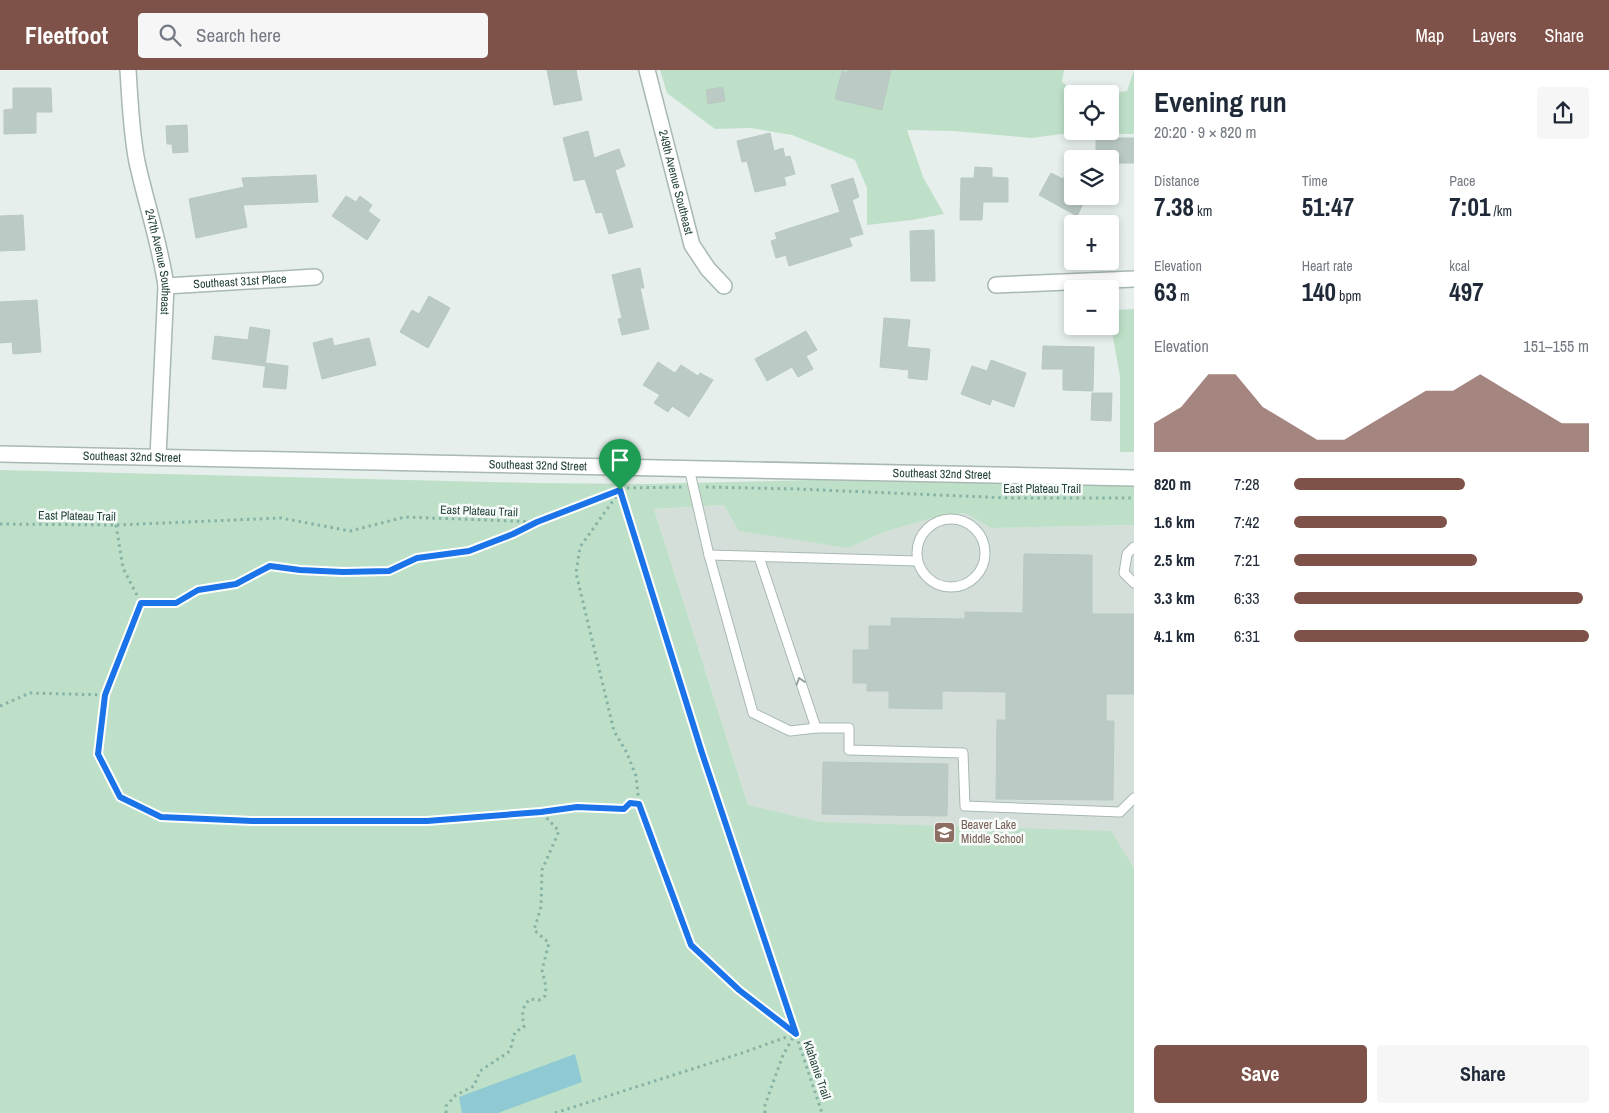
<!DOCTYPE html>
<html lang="en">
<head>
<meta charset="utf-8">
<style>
	body { margin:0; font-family:"Archivo Narrow",sans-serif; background:#f6f6f7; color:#1f2937; height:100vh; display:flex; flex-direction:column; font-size:19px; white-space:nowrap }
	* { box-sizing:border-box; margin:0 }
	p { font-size:16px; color:#747a83 }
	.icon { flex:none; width:28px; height:28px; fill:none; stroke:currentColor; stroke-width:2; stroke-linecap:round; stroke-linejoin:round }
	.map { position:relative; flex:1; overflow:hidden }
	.sheet { display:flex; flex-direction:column; background:#fff; width:475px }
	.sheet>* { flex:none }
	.buttons { position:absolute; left:1064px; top:15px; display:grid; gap:10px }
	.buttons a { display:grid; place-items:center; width:55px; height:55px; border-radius:5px; background:#fff; box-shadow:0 2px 8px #0003; font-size:25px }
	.pin { position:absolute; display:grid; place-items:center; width:42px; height:42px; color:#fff; margin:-51px -21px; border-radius:50% 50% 50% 0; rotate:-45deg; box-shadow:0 0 5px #0007 }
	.pin .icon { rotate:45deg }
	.round { display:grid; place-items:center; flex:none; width:52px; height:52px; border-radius:5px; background:#f6f6f7 }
	.overview { display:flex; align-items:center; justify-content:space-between; height:85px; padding:0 20px }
	h1 { font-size:28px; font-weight:700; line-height:38px }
	.stats { display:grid; grid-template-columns:repeat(3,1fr); gap:8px; height:85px; padding:5px 20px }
	.stats div { display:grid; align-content:center }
	.stats b { font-size:25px; font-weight:700 }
	.stats small { font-size:14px; font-weight:400 }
	.stats p { font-size:14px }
	.chart { height:140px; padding:10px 20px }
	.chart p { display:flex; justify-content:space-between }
	.chart svg { width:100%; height:90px; margin-top:5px; fill:#7f5249; opacity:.7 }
	.action { display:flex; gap:10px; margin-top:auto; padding:10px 20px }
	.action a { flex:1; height:58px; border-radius:5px; background:#7f5249; color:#fff; font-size:20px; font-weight:700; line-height:58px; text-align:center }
	.action a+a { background:#f6f6f7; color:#1f2937 }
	ul { padding:0 20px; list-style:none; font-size:16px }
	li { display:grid; grid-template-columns:80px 60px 1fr; align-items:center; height:38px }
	li i { height:12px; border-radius:6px; background:#7f5249 }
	header { display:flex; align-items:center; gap:30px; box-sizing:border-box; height:70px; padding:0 25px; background:#7f5249; color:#fff }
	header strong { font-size:24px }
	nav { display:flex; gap:28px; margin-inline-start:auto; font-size:18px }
	.search { width:350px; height:45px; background:#f6f6f7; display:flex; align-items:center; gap:12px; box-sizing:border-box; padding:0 18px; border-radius:5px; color:#747a83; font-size:19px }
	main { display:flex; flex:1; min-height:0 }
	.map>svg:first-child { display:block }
	.built { fill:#d4dfda }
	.green { fill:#bfe0c8 }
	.water { fill:#8ec9d4 }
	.building { fill:#bbcac4; stroke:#b8c9c2 }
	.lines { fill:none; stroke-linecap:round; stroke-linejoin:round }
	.service-casing { stroke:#a8b8b2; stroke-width:11 }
	.minor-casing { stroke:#a8b8b2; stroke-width:18 }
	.tertiary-casing { stroke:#a8b8b2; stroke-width:18 }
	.path { stroke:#86b3a5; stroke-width:3; stroke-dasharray:2.5 4; stroke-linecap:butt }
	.service { stroke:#fff; stroke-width:9 }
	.minor { stroke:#fff; stroke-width:15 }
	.tertiary { stroke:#fff; stroke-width:15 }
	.oneway { stroke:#92a09c }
	.route-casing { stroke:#fff; stroke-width:10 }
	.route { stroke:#1a73e8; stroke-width:6 }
	.labels { text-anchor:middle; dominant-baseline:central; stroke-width:5; stroke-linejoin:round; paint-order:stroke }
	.street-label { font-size:12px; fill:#24423a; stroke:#f7fbf9 }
	.education-label { font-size:12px; fill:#785e54; stroke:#f7fbf9; text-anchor:start }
</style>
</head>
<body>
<header>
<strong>Fleetfoot</strong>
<div class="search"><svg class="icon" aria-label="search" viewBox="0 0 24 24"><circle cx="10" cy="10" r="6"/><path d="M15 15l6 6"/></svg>Search here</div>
<nav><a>Map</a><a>Layers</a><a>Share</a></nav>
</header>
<main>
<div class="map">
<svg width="1134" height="1043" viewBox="0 0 1134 1043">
	<rect width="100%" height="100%" fill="#e6efeb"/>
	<polygon class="built" points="724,435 848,478 887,461 929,449 965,443 991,458 1134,455 1134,1043 846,1043 654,439"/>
	<g class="green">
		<polygon points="660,0 1064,0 1062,12 1078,24 1072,24 1072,61 1110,61 1110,24 1127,21 1134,0 1134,64 1061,64 1032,68 953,61 907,60 923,107 944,144 912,150 867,155 867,118 855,90 792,65 751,58 715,59 667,23"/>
		<polygon points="1134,239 1134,382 1120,382 1120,306 1111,257 1111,246 1116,240"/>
		<polygon points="0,400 534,413 646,414 818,410 1134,416 1134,455 991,458 965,443 929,449 887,461 848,478 739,461 724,435 654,439 748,735 819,752 1111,761 1134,798 1134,1043 0,1043"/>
	</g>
	<polygon class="water" points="575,984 582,1012 498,1043 462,1043 459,1027"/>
	<g class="building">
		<polygon points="547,0 576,0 582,30 554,35"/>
		<polygon points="848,0 891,0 882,40 835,29 842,1 848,3"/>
		<polygon points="723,17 725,31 708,34 706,20"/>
		<polygon points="13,18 51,18 52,42 36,42 36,63 4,64 4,40 13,39"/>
		<polygon points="187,55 188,82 173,83 172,74 167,74 166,56"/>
		<polygon points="588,61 594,88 619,79 625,96 615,100 633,157 609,164 602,142 596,143 585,109 574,111 563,68"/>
		<polygon points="770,63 774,81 783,78 785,87 790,86 795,104 784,107 786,115 755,122 747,91 742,92 737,71"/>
		<polygon points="1096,68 1134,68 1134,93 1110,93 1110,89 1096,89"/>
		<polygon points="1072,92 1072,126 1087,126 1077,146 1039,125 1051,103 1063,109"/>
		<polygon points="975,97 992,98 992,107 1008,108 1008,132 983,132 982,150 960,150 961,108 974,108"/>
		<polygon points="316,105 318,132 243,135 247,157 196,168 189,129 244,117 242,108"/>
		<polygon points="853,108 859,127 852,130 863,164 849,168 852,176 789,196 786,185 776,188 771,171 777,169 775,163 840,142 831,115"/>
		<polygon points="346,126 356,132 360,126 372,135 368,141 380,150 367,170 332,146"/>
		<polygon points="23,145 25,180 0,181 0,146"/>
		<polygon points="934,160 935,211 911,211 910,161"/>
		<polygon points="640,198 644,218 640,218 649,259 622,265 618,249 622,248 612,205"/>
		<polygon points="429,226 450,238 428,278 400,262 412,240 419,244"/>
		<polygon points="37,230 41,282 13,284 12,272 0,273 0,232"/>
		<polygon points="884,248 910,250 907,277 930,279 927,310 908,308 909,300 880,297"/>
		<polygon points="250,257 270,260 265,296 212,289 215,266 248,270"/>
		<polygon points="806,261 817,280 806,286 813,299 798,307 792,297 767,311 755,289"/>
		<polygon points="332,268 334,276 369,268 376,295 322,309 313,273"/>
		<polygon points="1043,276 1094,277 1093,321 1063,320 1063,299 1042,299"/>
		<polygon points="991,290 1026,303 1014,337 992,329 990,335 961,324 972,296 987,301"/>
		<polygon points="658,292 675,303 681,295 698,306 700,303 713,310 689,347 672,336 668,342 654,333 660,325 643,315"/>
		<polygon points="266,293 288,296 286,319 263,317"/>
		<polygon points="1092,323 1112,323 1111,351 1091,350"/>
		<polygon points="1024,484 1092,485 1092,544 1134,544 1134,624 1106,624 1106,651 1114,651 1113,730 996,729 997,650 1006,650 1006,622 942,621 942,639 889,638 889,621 867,621 867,613 853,613 853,580 869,580 869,556 891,556 891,548 965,549 965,542 1023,543"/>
		<polygon points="823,692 948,694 947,746 822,744"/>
	</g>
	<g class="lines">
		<defs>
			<g id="service">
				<polyline points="689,398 709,485 753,643 790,661 816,658 849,658 849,680 963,683 965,736 1120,742 1134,728"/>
				<circle cx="951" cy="483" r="34"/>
				<polyline points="1134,477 1127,484 1124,503 1134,513"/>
				<polyline points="709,485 917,491"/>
				<polyline points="759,487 816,658"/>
			</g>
			<g id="minor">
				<path id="s1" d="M128 0C130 31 131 61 137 92 146 133 160 174 166 216L158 387"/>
				<path id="s2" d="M647 0 692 175 708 199 724 216"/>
				<polyline points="996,215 1134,209"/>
				<path id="s3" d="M166 216 315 207"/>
			</g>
			<g id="tertiary">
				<path id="s4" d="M0 384 1134 408"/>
			</g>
		</defs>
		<use href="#service" class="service-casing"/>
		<use href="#minor" class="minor-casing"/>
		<use href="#tertiary" class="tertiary-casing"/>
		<g class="path">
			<polyline points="706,417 797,419 1009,428 1134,428"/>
			<polyline points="620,421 702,683 822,1043"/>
			<polyline points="620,421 580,477 576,503 614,661 627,683 636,706 639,734 691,875 739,920 794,962"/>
			<polyline points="0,454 116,455 281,448 350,461 405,447 537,452 620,421 623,418 682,417"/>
			<polyline points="116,455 123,498 141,533 176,533 198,520 236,514 270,496 301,500 343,502 389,501 417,488 469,481 513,464 537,452"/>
			<polyline points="141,533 105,625 98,684 121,727 161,747 252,751 350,752 427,751 541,742 577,737 624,739 630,733 639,734"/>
			<polyline points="0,636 30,623 105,625"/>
			<path d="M446 1043V1036L456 1025 474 1016 480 1001 510 981 515 962 524 957C522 945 521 938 530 929L539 930 545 926 546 917 542 900 549 873 534 860 541 837 542 800 559 761 542 743"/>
			<polyline points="555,1043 742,983 795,964"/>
			<polyline points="765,1043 765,1035 783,985 795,964"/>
		</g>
		<use href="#service" class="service"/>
		<use href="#minor" class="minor"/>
		<use href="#tertiary" class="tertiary"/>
	</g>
	<defs><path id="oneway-chevron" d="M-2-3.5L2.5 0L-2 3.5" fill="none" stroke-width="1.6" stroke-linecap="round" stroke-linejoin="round" transform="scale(1.25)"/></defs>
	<use class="oneway" href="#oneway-chevron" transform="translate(800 611) rotate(-108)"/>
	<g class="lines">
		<defs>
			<polygon id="route" points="620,420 702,683 796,964 739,920 691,875 639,734 630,733 624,739 577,737 541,742 427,751 252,751 161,747 120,727 98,684 105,625 141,533 176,533 198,520 236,514 270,496 300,500 343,502 389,501 417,488 469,481 513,464 537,452"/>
		</defs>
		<use href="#route" class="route-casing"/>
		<use href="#route" class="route"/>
	</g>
	<defs>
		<symbol id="school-square" viewBox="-11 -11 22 22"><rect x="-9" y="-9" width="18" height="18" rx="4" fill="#8d6e63" stroke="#f7fbf9"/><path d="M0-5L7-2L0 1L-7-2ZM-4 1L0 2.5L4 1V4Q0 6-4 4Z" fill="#fff"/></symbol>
	</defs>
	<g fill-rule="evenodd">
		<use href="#school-square" x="932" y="750" width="25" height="25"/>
	</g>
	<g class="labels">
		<g class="street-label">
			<text stroke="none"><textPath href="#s2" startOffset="116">249th Avenue Southeast</textPath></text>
			<text stroke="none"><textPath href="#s1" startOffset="195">247th Avenue Southeast</textPath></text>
			<text stroke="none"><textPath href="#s3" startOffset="74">Southeast 31st Place</textPath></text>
			<text stroke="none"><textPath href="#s4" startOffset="132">Southeast 32nd Street</textPath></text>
			<text stroke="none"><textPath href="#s4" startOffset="538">Southeast 32nd Street</textPath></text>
			<text stroke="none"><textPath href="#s4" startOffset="942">Southeast 32nd Street</textPath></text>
			<text x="1042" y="419">East Plateau Trail</text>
			<text transform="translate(479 441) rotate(2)">East Plateau Trail</text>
			<text transform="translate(77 446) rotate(1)">East Plateau Trail</text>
			<text transform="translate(817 1000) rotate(71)">Klahanie Trail</text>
		</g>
		<g class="education-label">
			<text x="961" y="755">Beaver Lake<tspan x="961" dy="14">Middle School</tspan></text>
		</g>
	</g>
</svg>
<div class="buttons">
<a><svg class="icon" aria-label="locate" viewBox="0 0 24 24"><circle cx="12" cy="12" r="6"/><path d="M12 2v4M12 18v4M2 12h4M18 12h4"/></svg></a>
<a><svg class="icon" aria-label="layers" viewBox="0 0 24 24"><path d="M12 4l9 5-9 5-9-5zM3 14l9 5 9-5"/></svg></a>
<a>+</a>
<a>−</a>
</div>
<div class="pin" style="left:620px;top:420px;background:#1e9e55"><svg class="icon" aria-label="arrive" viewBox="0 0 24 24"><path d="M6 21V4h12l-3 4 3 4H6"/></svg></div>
</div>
<section class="sheet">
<div class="overview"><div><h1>Evening run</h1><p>20:20 · 9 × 820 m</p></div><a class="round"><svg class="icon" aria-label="share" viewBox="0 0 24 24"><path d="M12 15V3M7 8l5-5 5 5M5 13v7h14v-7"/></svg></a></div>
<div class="stats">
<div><p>Distance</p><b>7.38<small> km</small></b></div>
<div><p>Time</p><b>51:47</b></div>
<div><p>Pace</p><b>7:01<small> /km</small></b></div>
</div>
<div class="stats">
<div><p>Elevation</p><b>63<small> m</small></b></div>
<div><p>Heart rate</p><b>140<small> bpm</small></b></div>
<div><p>kcal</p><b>497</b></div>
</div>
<div class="chart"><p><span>Elevation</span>151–155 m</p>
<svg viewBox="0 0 160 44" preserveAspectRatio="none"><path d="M0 44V30L10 22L20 6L30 6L40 22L50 30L60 38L70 38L80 30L90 22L100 14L110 14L120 6L130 14L140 22L150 30L160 30V44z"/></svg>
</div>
<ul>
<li><b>820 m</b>7:28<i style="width:58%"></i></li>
<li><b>1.6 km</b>7:42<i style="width:52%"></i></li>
<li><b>2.5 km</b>7:21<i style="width:62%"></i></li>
<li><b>3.3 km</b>6:33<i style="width:98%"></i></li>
<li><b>4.1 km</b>6:31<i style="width:100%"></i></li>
</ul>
<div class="action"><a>Save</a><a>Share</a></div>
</section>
</main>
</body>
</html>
